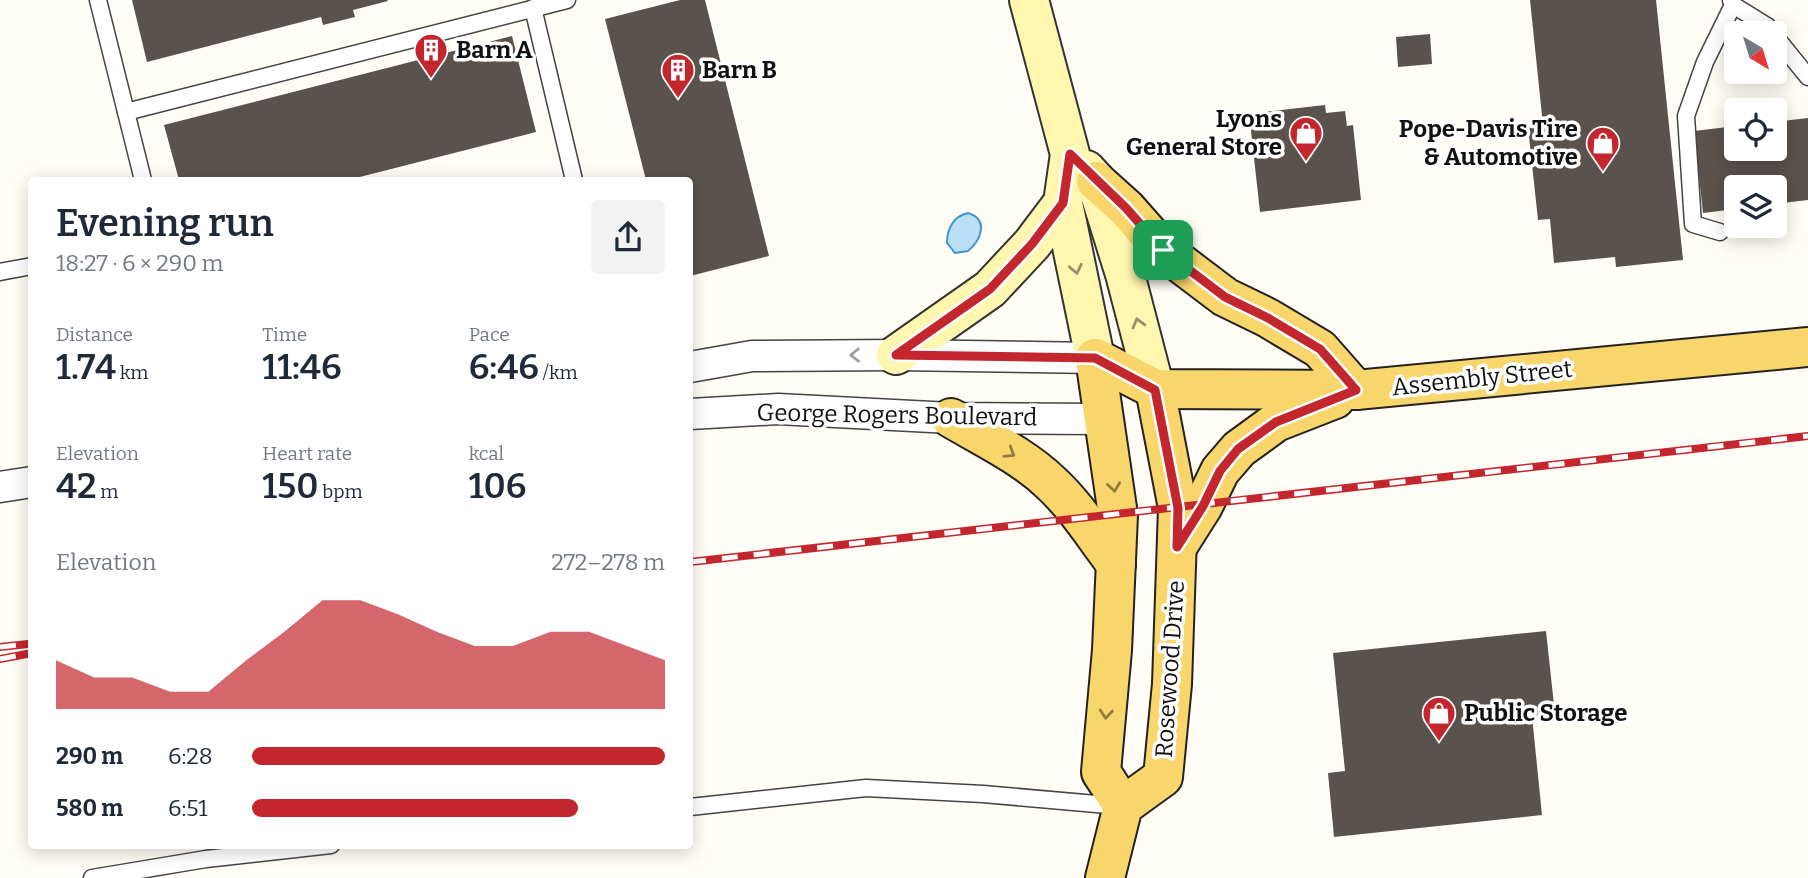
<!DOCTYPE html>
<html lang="en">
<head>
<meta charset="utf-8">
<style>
	body { margin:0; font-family:Bitter,serif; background:#f2f2f3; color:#1f2937; height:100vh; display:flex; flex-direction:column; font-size:26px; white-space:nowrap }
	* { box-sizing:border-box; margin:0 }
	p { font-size:23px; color:#747a83 }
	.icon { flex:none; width:38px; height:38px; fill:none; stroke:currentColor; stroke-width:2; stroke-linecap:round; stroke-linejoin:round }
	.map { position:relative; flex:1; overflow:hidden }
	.side { position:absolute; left:28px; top:177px; width:665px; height:672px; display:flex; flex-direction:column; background:#fff; border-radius:7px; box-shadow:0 4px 18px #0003 }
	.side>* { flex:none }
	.needle { width:46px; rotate:142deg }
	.fabs { position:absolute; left:1724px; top:21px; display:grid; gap:14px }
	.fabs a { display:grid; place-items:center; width:63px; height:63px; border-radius:7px; background:#fff; box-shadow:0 4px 18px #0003; font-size:35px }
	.pin { position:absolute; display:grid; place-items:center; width:60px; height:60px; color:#fff; margin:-30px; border-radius:14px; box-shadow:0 4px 10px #0006 }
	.round { display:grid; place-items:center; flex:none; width:74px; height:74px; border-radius:7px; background:#f2f2f3 }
	.head { display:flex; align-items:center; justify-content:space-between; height:119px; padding:0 28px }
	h1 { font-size:38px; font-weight:600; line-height:52px }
	.stats { display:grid; grid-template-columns:repeat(3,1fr); gap:10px; height:119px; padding:7px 28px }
	.stats div { display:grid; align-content:center }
	.stats b { font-size:35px; font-weight:600 }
	.stats small { font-size:19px; font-weight:400 }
	.stats p { font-size:19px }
	.chart { height:196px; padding:14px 28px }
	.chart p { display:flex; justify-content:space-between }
	.chart svg { width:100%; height:126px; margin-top:7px; fill:#c4262e; opacity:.7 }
	ul { padding:0 28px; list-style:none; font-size:23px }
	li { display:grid; grid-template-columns:112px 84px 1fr; align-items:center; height:52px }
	li i { height:18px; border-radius:9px; background:#c4262e }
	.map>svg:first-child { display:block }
	.water { fill:#b9e0f7; stroke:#3f96cf; stroke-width:2 }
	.building { fill:#5a524d }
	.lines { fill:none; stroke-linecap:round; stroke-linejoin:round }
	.lane-casing { stroke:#444; stroke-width:19 }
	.street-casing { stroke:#444; stroke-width:33 }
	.secondary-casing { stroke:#333; stroke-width:42 }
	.primary-casing { stroke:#222; stroke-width:42 }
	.lane { stroke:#fff; stroke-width:16 }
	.street { stroke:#fff; stroke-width:30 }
	.secondary { stroke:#fff6b0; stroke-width:38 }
	.primary { stroke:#f9d66b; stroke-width:38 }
	.rail-casing { stroke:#c4262e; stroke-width:8 }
	.rail { stroke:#fff; stroke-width:5; stroke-dasharray:16; stroke-linecap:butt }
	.oneway { stroke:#948f68 }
	.oneway2 { stroke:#a0a0a0 }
	.oneway3 { stroke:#917d42 }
	.route-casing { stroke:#fff; stroke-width:14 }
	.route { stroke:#c4262e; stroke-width:9 }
	.labels { text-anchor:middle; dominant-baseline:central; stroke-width:7; stroke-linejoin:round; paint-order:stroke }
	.poi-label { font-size:24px; font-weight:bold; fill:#111; stroke:#fff; text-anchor:start }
	.street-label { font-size:24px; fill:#111; stroke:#fff }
</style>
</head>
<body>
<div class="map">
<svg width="1808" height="878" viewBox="0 0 1808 878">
	<rect width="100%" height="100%" fill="#fffdf5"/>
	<path class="water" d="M968 213C990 220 980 241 968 251L955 253 947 243C947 228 954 216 968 213Z"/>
	<g class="building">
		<polygon points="132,0 387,0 388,1 353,10 355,17 323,25 321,17 147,62"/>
		<polygon points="680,0 705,0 769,256 690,276 690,180 646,180 605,19"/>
		<polygon points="1530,0 1656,0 1683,260 1616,267 1615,257 1554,263 1550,219 1538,220 1528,127 1543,125"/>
		<polygon points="1430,34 1432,64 1398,67 1396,37"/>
		<polygon points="512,36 536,132 348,180 179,180 164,125"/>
		<polygon points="1325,105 1326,113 1345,111 1347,126 1353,125 1361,200 1260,212 1250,122 1265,121 1264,112"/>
		<polygon points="1808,118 1808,200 1774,204 1774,187 1736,187 1736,209 1703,213 1694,131 1736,126 1736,149 1774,149 1774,122"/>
		<polygon points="1546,631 1555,714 1532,716 1542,815 1334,837 1328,773 1345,771 1333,653"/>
	</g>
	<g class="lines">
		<defs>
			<g id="lane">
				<polyline points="98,0 143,180"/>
				<polyline points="1731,0 1733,5 1767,26 1773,33"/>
				<polyline points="533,8 574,180"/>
				<polyline points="1774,35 1808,77"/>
				<polyline points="126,112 567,0"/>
				<polyline points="1720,232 1693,224 1686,116 1705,62 1733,5"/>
				<polyline points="0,272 32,266"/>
				<polyline points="690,807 866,788 983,794 1119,806"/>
				<polyline points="92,878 206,859 331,845"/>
			</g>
			<g id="street">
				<polyline points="690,367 752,356 896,355 1095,358"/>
				<polyline points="690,414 778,409 951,418 1104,419"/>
				<polyline points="0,487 32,482"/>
			</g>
			<g id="secondary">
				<polyline points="1029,0 1070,154 1063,203 1095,358"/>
				<polyline points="1086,170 1096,181 1125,274 1155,389"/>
				<polyline points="896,355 990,289 1032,244 1063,203"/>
			</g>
			<g id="primary">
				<polyline points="1096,181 1126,208 1163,250 1225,297 1268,318 1320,349 1356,390"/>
				<polyline points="1095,358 1155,389 1356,390 1808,347"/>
				<polyline points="1095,358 1118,515 1112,650 1101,772 1123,806"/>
				<path d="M951 418C985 438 1023 456 1051 483 1077 507 1095 537 1116 564"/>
				<polyline points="1177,547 1203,506 1220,471 1239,449 1276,422 1335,399"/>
				<polyline points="1105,878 1123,806 1163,777 1172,684 1178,508 1155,389"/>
			</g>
		</defs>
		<use href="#lane" class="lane-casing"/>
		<use href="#street" class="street-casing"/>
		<use href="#secondary" class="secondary-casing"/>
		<use href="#primary" class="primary-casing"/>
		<use href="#lane" class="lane"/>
		<use href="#street" class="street"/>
		<use href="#secondary" class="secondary"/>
		<use href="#primary" class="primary"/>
		<defs>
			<g id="rail">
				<polyline points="690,562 1808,436"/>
				<polyline points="0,647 28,644"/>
				<polyline points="0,659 32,653"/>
			</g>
		</defs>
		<use href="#rail" class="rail-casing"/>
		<use href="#rail" class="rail"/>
	</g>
	<defs><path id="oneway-chevron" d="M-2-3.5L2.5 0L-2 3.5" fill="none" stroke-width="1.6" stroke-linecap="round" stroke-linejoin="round" transform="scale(1.75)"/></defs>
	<g class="oneway">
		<use href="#oneway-chevron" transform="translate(1076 269) rotate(78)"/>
		<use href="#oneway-chevron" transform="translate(1138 323) rotate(-105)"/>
	</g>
	<use class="oneway2" href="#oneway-chevron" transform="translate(855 355) rotate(179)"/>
	<g class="oneway3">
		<use href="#oneway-chevron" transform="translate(1010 453) rotate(32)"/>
		<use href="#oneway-chevron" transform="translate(1114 487) rotate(82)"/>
		<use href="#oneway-chevron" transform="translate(1106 714) rotate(95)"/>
	</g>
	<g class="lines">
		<defs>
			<polygon id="route" points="1070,154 1126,208 1163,250 1225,297 1268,318 1320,349 1356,390 1276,422 1238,449 1220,471 1203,506 1177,547 1178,508 1155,390 1095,358 896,355 990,289 1032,244 1063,203"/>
		</defs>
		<use href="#route" class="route-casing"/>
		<use href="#route" class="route"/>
	</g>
	<defs>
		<symbol id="building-pin" viewBox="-11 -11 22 30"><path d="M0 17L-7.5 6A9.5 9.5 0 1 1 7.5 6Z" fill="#c4262e" stroke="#fff"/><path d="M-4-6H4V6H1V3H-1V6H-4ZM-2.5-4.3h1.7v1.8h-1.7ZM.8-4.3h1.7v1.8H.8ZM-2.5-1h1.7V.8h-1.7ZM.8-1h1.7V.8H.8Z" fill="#fff"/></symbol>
		<symbol id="shop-pin" viewBox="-11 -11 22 30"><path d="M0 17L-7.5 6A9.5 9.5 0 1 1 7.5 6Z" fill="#c4262e" stroke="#fff"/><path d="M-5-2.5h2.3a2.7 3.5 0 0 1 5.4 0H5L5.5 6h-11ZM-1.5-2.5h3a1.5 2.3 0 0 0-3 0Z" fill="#fff"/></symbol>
	</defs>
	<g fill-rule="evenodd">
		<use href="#building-pin" x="412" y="31" width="38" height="52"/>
		<use href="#building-pin" x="659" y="51" width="38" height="52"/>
		<use href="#shop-pin" x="1287" y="114" width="38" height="52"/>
		<use href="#shop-pin" x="1584" y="124" width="38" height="52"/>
		<use href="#shop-pin" x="1420" y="694" width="38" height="52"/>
	</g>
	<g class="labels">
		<g class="poi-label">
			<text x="456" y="50">Barn A</text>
			<text x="702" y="70">Barn B</text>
			<text x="1282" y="119" text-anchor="end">Lyons<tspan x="1282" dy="28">General Store</tspan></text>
			<text x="1578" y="129" text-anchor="end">Pope-Davis Tire<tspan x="1578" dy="28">&amp; Automotive</tspan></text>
			<text x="1464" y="713">Public Storage</text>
		</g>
		<g class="street-label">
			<text transform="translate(1482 378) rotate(-6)">Assembly Street</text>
			<text transform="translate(897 415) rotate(1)">George Rogers Boulevard</text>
			<text transform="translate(1170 669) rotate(-86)">Rosewood Drive</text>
		</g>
	</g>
</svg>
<div class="fabs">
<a><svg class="needle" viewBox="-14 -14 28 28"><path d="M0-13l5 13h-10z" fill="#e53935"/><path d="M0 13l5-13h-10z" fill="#747a83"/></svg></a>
<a><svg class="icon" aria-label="locate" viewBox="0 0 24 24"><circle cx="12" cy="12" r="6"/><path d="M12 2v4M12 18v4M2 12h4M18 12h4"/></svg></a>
<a><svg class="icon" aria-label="layers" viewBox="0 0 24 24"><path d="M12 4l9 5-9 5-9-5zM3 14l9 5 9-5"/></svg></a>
</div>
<div class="pin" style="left:1163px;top:250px;background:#1e9e55"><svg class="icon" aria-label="arrive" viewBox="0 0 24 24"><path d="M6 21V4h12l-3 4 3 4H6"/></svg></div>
<section class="side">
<div class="head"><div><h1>Evening run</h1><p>18:27 · 6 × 290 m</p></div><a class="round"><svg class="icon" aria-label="share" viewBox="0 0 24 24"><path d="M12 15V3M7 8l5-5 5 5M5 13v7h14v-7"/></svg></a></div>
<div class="stats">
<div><p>Distance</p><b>1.74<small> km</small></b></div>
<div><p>Time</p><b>11:46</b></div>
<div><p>Pace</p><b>6:46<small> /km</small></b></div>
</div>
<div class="stats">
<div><p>Elevation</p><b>42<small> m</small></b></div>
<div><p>Heart rate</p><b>150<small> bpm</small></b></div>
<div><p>kcal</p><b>106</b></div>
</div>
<div class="chart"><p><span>Elevation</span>272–278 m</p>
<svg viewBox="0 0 160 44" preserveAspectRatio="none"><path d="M0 44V27L10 33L20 33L30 38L40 38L50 27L60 17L70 6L80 6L90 11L100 17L110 22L120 22L130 17L140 17L150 22L160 27V44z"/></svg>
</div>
<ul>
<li><b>290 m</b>6:28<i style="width:100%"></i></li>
<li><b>580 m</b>6:51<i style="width:79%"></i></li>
</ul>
</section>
</div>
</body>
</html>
